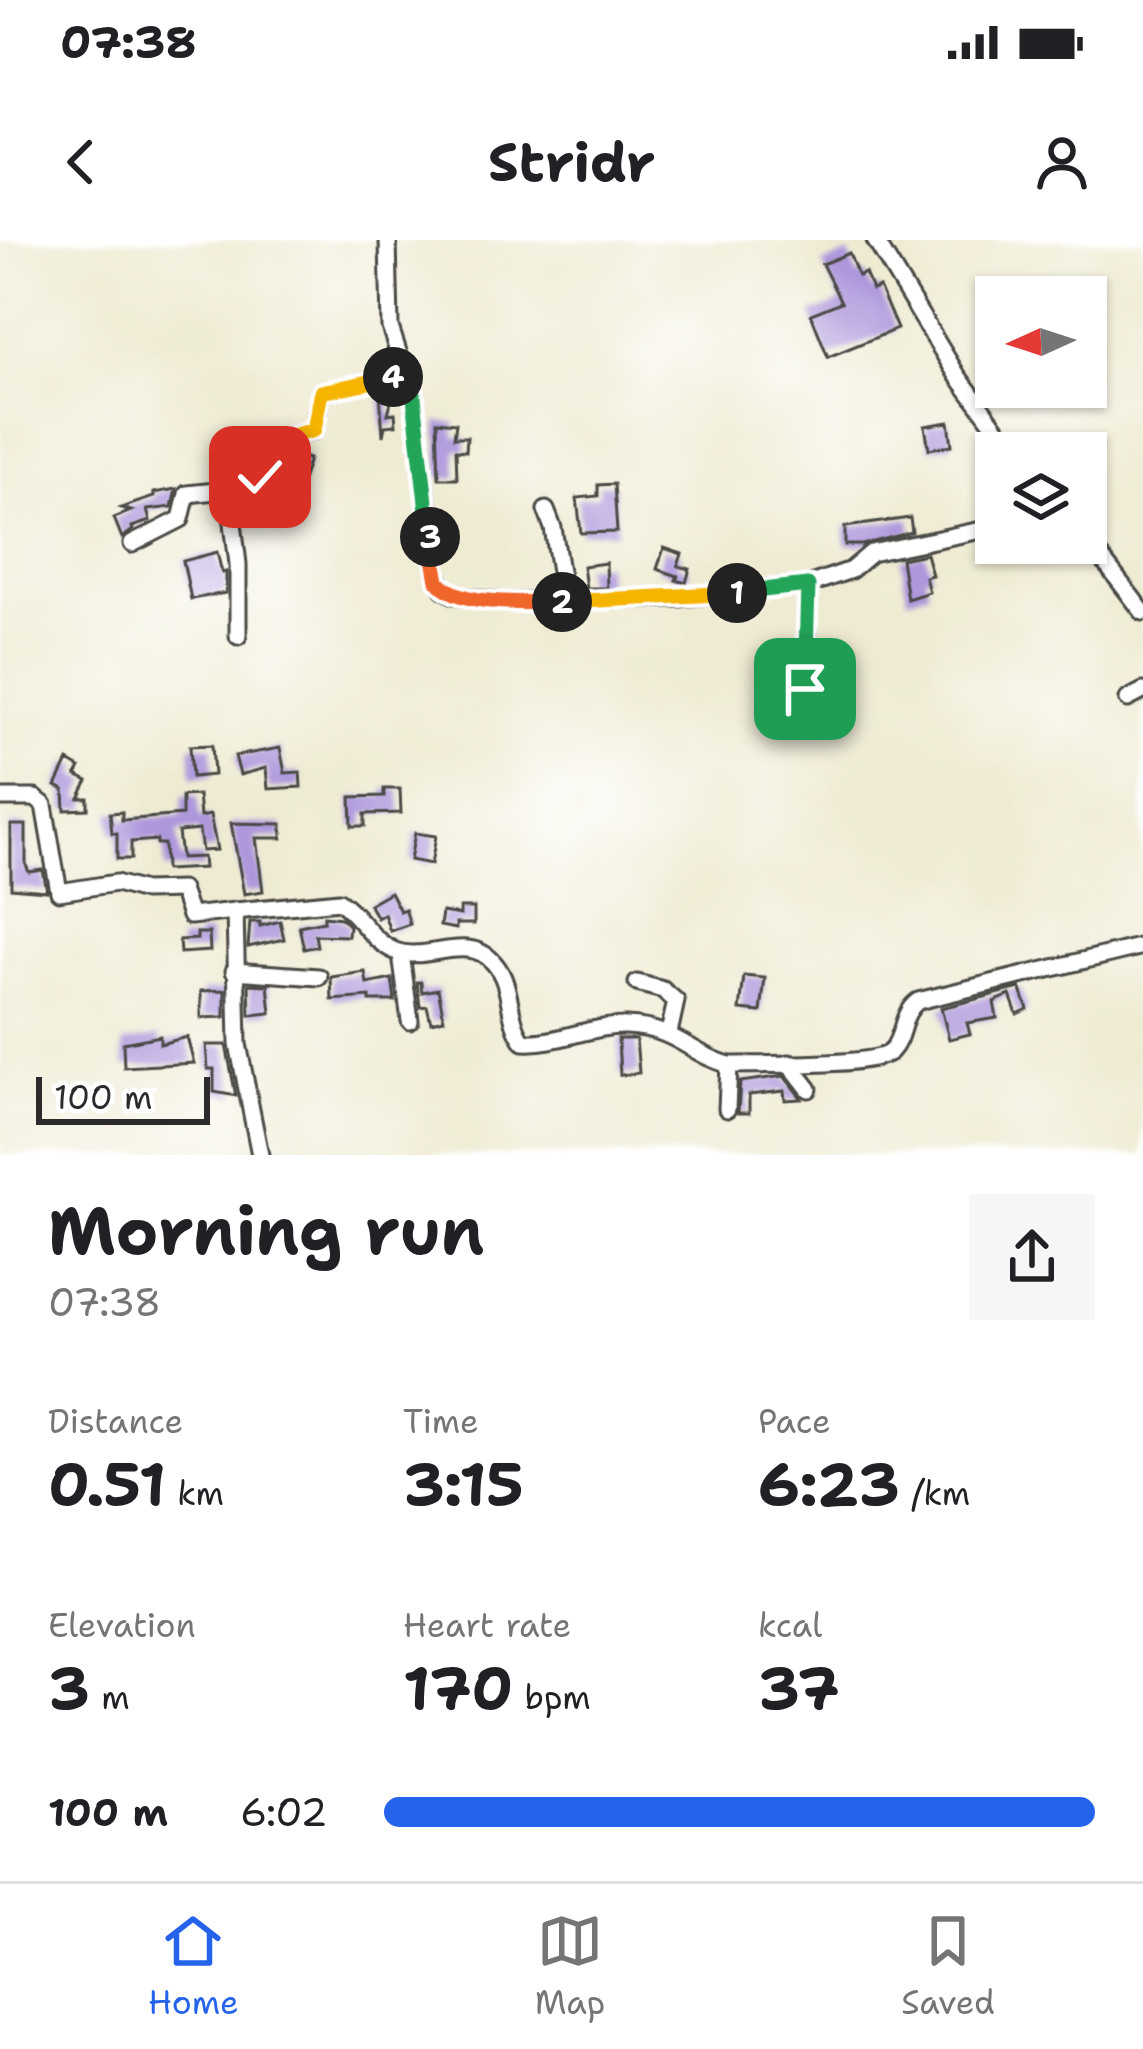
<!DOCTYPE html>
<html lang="en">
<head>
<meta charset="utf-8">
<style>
	body { margin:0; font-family:"Shantell Sans",sans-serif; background:#f6f6f6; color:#202124; height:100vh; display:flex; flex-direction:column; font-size:45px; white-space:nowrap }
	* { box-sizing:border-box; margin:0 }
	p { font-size:39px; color:#757577 }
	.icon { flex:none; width:66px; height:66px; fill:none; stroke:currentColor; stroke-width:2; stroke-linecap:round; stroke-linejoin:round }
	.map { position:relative; height:915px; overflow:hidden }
	.panel { display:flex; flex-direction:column; background:#fff; flex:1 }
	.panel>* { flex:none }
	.needle { width:78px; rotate:267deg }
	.controls { position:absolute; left:975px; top:36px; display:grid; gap:24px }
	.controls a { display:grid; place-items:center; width:132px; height:132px; border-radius:0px; background:#fff; box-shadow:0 3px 9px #0004; font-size:60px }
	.scale { position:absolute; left:36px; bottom:30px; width:174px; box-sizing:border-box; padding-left:12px; border:6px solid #2b2b2b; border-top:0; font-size:33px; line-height:42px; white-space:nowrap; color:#2b2b2b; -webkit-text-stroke:9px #fff; paint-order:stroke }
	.pin { position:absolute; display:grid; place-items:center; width:102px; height:102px; color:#fff; margin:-51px; border-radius:24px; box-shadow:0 6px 18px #0006 }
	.km { position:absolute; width:60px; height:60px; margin:-30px; border-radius:50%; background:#222; color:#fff; font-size:33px; line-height:60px; text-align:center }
	.round { display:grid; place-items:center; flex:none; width:126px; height:126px; border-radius:0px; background:#f6f6f6 }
	.head { display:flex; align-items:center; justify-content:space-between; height:204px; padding:0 48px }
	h1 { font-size:66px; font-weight:700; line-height:90px }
	.stats { display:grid; grid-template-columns:repeat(3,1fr); gap:18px; height:204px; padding:12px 48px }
	.stats div { display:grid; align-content:center }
	.stats b { font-size:60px; font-weight:700 }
	.stats small { font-size:33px; font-weight:400 }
	.stats p { font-size:33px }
	ul { padding:0 48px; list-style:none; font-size:39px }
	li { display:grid; grid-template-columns:192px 144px 1fr; align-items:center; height:90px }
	li i { height:30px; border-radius:15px; background:#2563eb }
	.status { display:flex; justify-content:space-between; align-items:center; height:84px; padding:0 60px; background:#fff; direction:ltr }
	.status svg { height:33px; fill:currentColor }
	header { display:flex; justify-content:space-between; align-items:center; height:156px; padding:0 48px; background:#fff; font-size:54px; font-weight:700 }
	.tabs { display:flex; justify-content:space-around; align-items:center; height:168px; border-top:3px solid #e0e0e0; background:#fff; font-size:33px; color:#757577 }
	.tabs a { display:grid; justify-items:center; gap:6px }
	.tabs .current { color:#2563eb }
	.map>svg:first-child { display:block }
	.building { fill:#ae97db }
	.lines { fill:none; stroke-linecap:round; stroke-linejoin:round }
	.minor-casing { stroke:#484844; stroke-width:21 }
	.minor { stroke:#fff; stroke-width:15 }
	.split-1-casing { stroke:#fff; stroke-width:24 }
	.split-2-casing { stroke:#fff; stroke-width:24 }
	.split-3-casing { stroke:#fff; stroke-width:24 }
	.split-4-casing { stroke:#fff; stroke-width:24 }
	.split-5-casing { stroke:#fff; stroke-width:24 }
	.split-1 { stroke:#22a559; stroke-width:15 }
	.split-2 { stroke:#f5b400; stroke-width:15 }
	.split-3 { stroke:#f0652b; stroke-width:15 }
	.split-4 { stroke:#22a559; stroke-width:15 }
	.split-5 { stroke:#f5b400; stroke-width:15 }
</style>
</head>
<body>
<div class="status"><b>07:38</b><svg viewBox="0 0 49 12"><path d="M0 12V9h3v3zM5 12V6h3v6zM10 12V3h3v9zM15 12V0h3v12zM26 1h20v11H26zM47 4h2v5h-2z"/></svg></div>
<header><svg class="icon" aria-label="back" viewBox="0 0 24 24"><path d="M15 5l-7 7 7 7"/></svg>Stridr<svg class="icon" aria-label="person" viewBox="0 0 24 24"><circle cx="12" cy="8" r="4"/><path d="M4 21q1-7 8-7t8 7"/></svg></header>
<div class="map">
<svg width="1143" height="915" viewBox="0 0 1143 915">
	<rect width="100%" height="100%" fill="#fff"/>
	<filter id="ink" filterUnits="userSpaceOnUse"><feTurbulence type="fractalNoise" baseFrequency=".00833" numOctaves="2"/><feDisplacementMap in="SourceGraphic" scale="24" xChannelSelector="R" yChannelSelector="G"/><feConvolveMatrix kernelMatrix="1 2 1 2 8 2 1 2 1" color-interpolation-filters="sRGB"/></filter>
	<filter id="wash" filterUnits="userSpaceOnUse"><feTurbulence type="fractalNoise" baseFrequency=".004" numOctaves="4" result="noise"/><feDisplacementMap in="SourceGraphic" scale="48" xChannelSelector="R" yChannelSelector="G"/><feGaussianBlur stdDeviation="2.7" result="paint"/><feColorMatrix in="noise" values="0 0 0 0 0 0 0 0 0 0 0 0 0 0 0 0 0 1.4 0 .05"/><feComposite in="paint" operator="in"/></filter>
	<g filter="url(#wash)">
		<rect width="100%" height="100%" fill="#efebd3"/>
		<g id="blocks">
			<g class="building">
				<polygon points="849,13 858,36 865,33 872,50 879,47 897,89 828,117 811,74 841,62 822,24"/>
				<polygon points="380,152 393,153 388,174 395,173 396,185 385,186 383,196"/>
				<polygon points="437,181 456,183 454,197 467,197 466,211 456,210 457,238 439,238"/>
				<polygon points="949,182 952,205 929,209 925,186"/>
				<polygon points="286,212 309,219 301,244 278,237"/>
				<polygon points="614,244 617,292 581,293 577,258 598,256 598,245"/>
				<polygon points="176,249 172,267 147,270 150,281 132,287 133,290 122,298 114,278 131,271 121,268 154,257 154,253"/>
				<polygon points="910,278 912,292 862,305 845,305 845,287"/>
				<polygon points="664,308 682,314 678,326 690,329 686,343 676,340 678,336 657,329"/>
				<polygon points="217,312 222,333 226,332 226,353 191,359 183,321"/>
				<polygon points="926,314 932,335 925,337 929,352 907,359 901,319"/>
				<polygon points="606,323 607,348 586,348 583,326"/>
				<polygon points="212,505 214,535 192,537 190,506"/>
				<polygon points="280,508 285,533 300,532 301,547 268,549 266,528 240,535 235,516"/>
				<polygon points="68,521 80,528 76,535 88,541 79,558 88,558 88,569 65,570 64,550 56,546"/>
				<polygon points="384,549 400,549 401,573 365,574 365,586 352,586 351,557 384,556"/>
				<polygon points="198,555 200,577 210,575 217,610 202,611 199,590 178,592 181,618 203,617 204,628 165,630 164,604 157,604 157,600 131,602 131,619 117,619 117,593 112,593 110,573 122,572 122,580 182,575 182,556"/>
				<polygon points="231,583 282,584 282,598 256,598 263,651 244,654"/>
				<polygon points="11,585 26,585 26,625 29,632 43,630 47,651 11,648"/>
				<polygon points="415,593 436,596 431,624 410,620"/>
				<polygon points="390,652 400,671 405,669 410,684 390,691 384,674 377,678 369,664"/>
				<polygon points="460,668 474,668 474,684 456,684 456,689 440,686 442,672 460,675"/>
				<polygon points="324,676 341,678 349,686 348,696 315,695 317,706 304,709 299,686 324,681"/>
				<polygon points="280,681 284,699 248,707 250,682 260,682 260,686"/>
				<polygon points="197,693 209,693 210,711 180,713 179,700 197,699"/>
				<polygon points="365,732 367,744 392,739 395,761 370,761 370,757 332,760 331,737"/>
				<polygon points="744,736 765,738 761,772 740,770"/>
				<polygon points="417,742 421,742 422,752 438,749 444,779 431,782 427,766 420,767"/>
				<polygon points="249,744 268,745 271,773 250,775"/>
				<polygon points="1020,748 1028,769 1017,774 1010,755 994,762 997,778 967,783 970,794 949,799 941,768"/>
				<polygon points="225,750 225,777 201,778 201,751"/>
				<polygon points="160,796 160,804 187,797 194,823 124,827 123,803"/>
				<polygon points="618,799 636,799 639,833 620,835"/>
				<polygon points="206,805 226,805 236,856 214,852 214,829 208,829"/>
				<polygon points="784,836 802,859 785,860 784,851 749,855 749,873 738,873 740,842"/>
			</g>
		</g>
	</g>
	<g filter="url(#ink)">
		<use href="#blocks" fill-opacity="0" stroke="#484844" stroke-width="3"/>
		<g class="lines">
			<defs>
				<g id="minor">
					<polyline points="388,0 390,87 407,139"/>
					<polyline points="875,0 957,135 1015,213"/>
					<polyline points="229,250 238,324 238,396"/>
					<polyline points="546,270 553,288 565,362"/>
					<polyline points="1086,298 1143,372"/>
					<polyline points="132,304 181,279 187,254 256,247 262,206 271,201 314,191 321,152 396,136 407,139 413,149 435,328 443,349 454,355 504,362 680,358 808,345 851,330 871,313 996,287"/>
					<polyline points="805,449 808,345"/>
					<polyline points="1128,459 1143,451"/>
					<polyline points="0,558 35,558 44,565 59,652 116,643 144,651 181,650 190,676 235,671"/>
					<polyline points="401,714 410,781"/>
					<polyline points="234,731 319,737"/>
					<polyline points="637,743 663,750 676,761 669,793"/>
					<polyline points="789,823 809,849"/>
					<polyline points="727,869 729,825"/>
					<path d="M260 915 238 804 235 671 339 661C360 675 371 701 395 711 427 723 468 692 494 723 514 746 506 779 524 802 557 804 591 785 626 786 677 788 689 814 729 825 756 824 877 827 891 811 905 796 900 774 918 761L1143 706"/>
				</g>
			</defs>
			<use href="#minor" class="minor-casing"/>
			<use href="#minor" class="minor"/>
		</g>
	</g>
	<g class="lines" filter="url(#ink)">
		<defs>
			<polyline id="split-1" points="737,353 808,345 805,449"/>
			<polyline id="split-2" points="562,362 737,353"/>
			<path id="split-3" d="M430 297 438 341C459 368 530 362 562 362"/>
			<polyline id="split-4" points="393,137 407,139 413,149 430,297"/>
			<polyline id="split-5" points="260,237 260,212 265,203 314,190 321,152 393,137"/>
		</defs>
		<use href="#split-1" class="split-1-casing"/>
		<use href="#split-2" class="split-2-casing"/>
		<use href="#split-3" class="split-3-casing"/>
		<use href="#split-4" class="split-4-casing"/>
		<use href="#split-5" class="split-5-casing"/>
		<use href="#split-1" class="split-1"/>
		<use href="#split-2" class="split-2"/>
		<use href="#split-3" class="split-3"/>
		<use href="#split-4" class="split-4"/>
		<use href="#split-5" class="split-5"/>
	</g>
</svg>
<div class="controls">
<a><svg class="needle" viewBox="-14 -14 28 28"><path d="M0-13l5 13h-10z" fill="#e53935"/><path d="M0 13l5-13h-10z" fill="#757577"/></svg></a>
<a><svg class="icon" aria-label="layers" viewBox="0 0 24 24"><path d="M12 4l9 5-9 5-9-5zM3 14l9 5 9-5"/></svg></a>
</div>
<div class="scale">100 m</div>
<div class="pin" style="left:805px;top:449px;background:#1e9e55"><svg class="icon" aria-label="arrive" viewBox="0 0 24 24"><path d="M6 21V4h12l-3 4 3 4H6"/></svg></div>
<div class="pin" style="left:260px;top:237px;background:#d93025"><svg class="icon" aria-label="check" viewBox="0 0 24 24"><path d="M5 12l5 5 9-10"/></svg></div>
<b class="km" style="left:737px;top:353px">1</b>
<b class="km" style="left:562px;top:362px">2</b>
<b class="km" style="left:430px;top:297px">3</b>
<b class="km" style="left:393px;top:137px">4</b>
</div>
<section class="panel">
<div class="head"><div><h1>Morning run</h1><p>07:38</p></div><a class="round"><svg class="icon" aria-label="share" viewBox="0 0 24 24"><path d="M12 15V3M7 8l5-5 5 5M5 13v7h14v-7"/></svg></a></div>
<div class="stats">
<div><p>Distance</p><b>0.51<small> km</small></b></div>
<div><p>Time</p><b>3:15</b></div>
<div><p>Pace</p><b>6:23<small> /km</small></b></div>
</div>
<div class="stats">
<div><p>Elevation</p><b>3<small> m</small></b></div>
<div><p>Heart rate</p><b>170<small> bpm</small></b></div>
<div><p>kcal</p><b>37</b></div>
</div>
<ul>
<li><b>100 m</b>6:02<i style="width:100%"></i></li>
</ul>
</section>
<nav class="tabs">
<a class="current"><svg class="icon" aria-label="home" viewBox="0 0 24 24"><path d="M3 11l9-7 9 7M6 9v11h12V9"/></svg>Home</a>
<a><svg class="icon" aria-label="map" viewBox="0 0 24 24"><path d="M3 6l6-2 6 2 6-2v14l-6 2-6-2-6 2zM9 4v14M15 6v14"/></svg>Map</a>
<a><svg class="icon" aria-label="saved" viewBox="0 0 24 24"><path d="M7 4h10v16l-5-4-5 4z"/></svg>Saved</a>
</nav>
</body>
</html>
